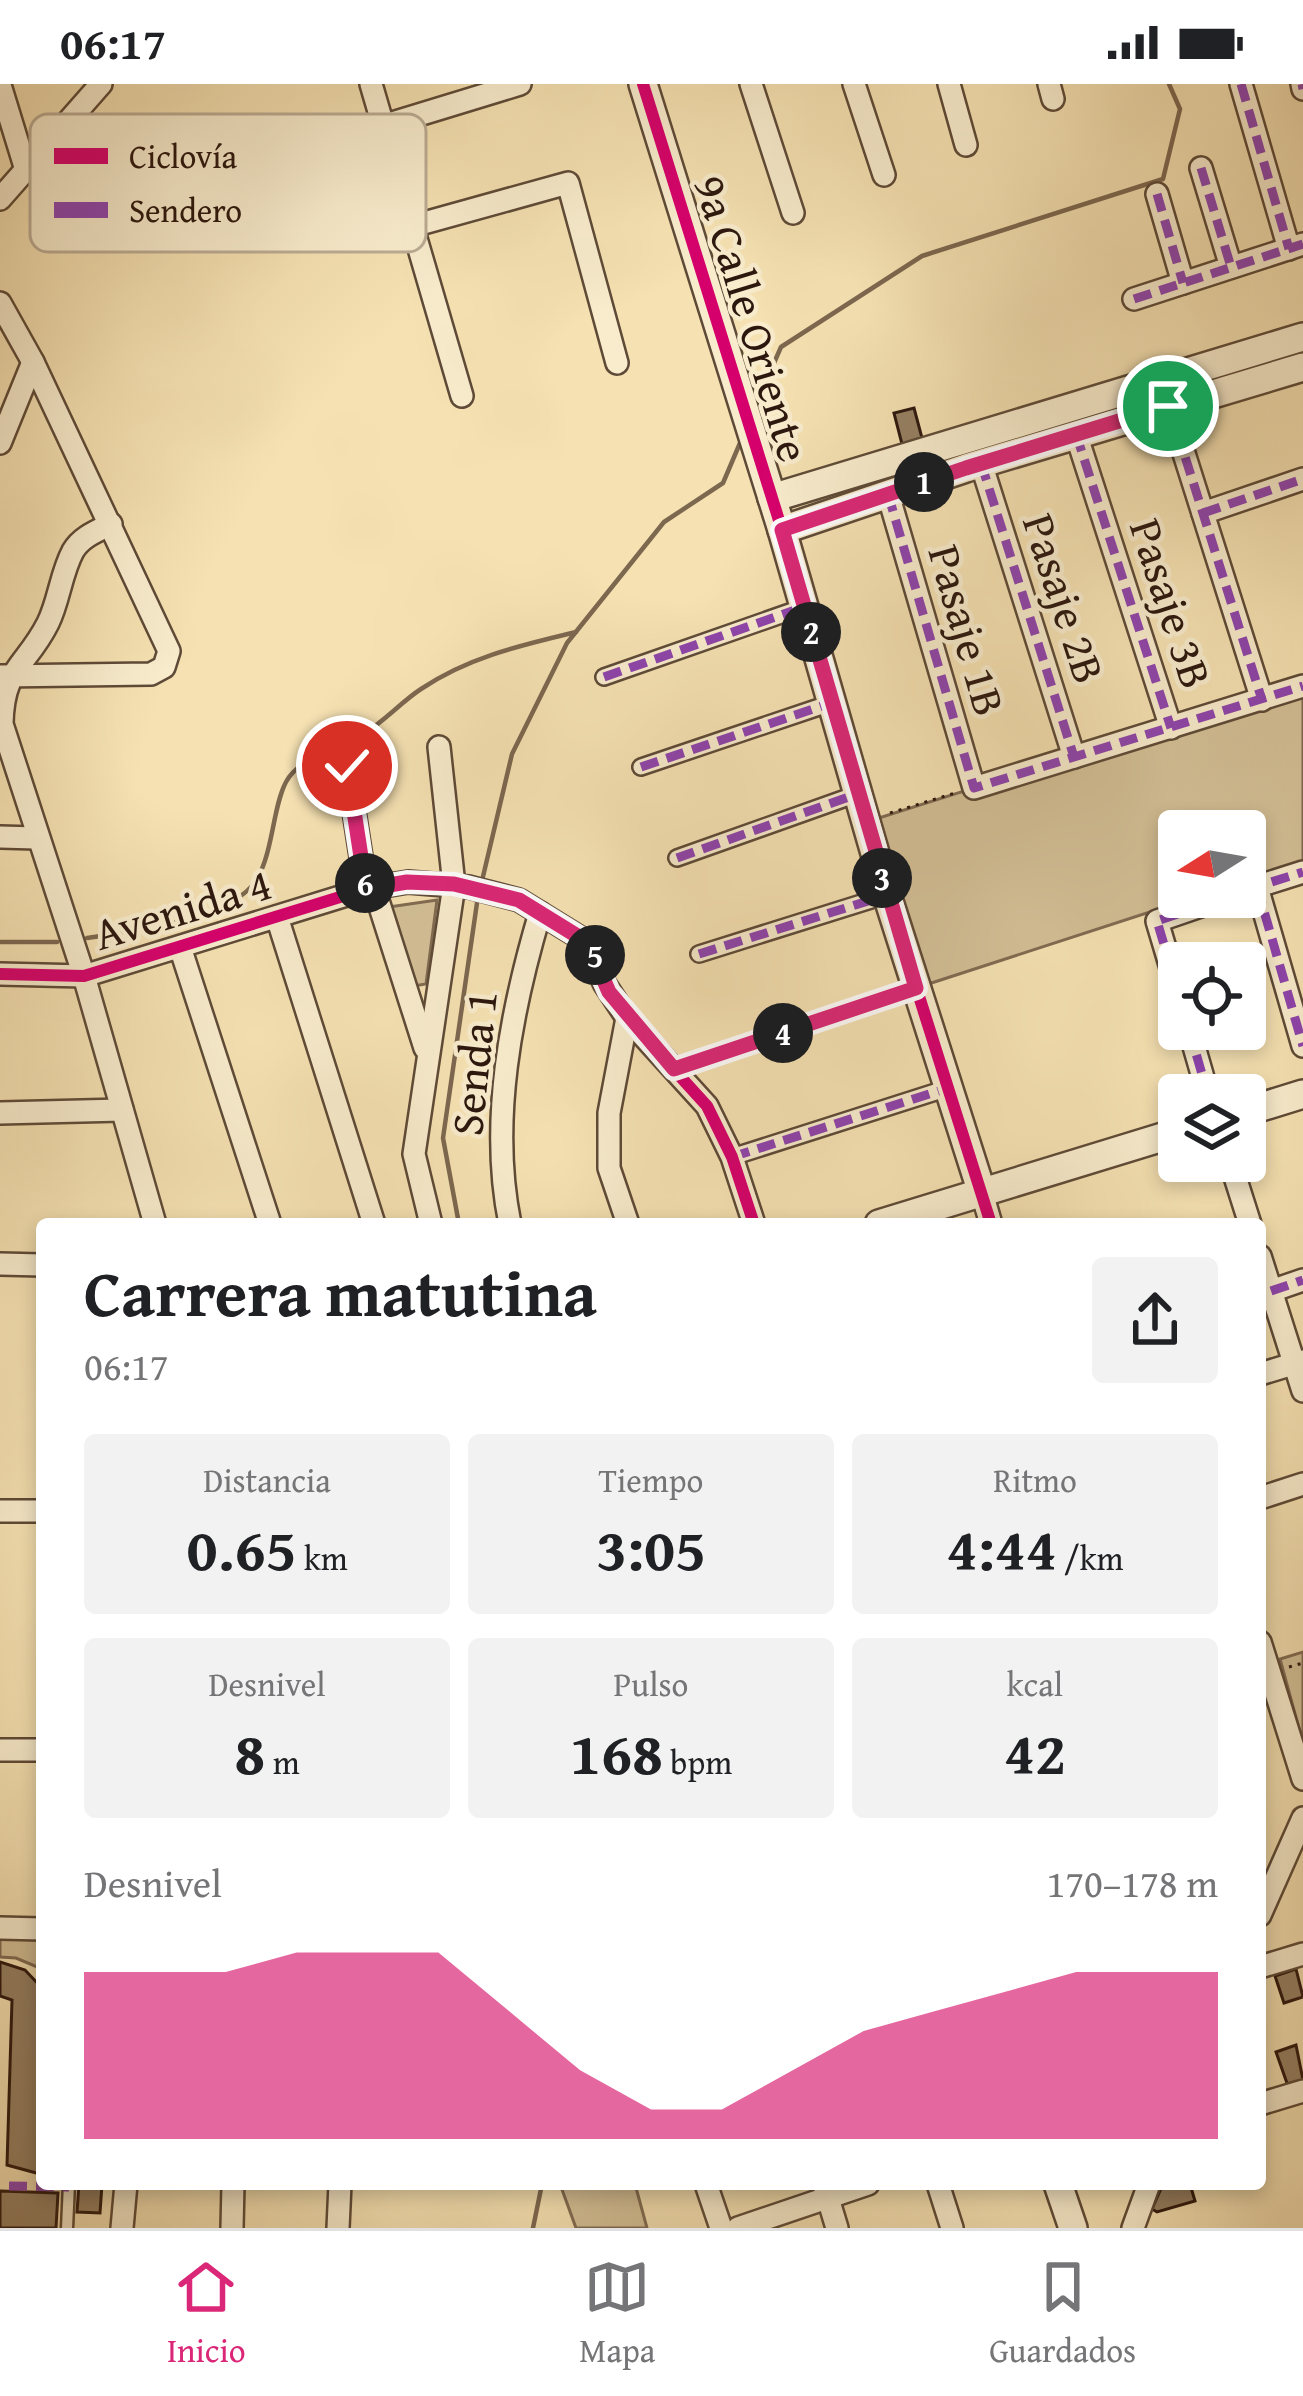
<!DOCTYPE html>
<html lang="es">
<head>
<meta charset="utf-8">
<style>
	body { margin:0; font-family:"Gentium Book Plus",serif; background:#f2f2f2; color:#202124; height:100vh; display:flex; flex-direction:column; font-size:45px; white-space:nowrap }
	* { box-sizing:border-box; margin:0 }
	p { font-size:39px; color:#757577 }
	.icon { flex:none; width:66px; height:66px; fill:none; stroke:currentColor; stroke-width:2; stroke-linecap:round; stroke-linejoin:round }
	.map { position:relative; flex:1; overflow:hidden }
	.panel { position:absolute; left:36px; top:1134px; width:1230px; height:972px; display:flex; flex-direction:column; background:#fff; border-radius:12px; box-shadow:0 6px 18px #0003 }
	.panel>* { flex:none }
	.needle { width:78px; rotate:259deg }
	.fabs { position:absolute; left:1158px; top:726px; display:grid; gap:24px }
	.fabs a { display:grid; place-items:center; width:108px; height:108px; border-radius:12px; background:#fff; box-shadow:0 6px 18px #0003; font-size:60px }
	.pin { position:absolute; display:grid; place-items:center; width:102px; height:102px; color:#fff; margin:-51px; border:6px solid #fff; border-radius:50%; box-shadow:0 3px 12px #0007 }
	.km { position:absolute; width:60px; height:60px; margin:-30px; border-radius:50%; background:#222; color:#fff; font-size:33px; line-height:60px; text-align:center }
	.round { display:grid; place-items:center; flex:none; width:126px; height:126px; border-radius:12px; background:#f2f2f2 }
	.overview { display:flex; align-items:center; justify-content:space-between; height:204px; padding:0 48px }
	h1 { font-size:66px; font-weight:700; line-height:90px }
	.stats { display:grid; grid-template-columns:repeat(3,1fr); gap:18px; height:204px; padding:12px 48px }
	.stats div { display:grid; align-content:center; border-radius:12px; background:#f2f2f2; text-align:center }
	.stats b { font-size:60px; font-weight:700 }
	.stats small { font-size:33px; font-weight:400 }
	.stats p { font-size:33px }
	.chart { height:336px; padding:24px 48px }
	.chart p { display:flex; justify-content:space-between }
	.chart svg { width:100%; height:216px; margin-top:12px; fill:#db2777; opacity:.7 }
	.status { display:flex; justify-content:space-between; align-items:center; height:84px; padding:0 60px; background:#fff; direction:ltr }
	.status svg { height:33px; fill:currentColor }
	.dock { display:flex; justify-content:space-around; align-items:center; height:168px; border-top:3px solid #e0e0e0; background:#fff; font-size:33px; color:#757577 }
	.dock a { display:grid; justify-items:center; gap:6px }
	.dock .selected { color:#db2777 }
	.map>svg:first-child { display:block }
	.green { fill:#d3bf96; stroke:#806b52; stroke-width:3 }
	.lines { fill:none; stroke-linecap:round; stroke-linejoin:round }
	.stream { stroke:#7c674f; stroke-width:4.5 }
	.building { fill:#958063; stroke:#2c170e; stroke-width:3 }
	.service-casing { stroke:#5e4a37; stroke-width:15 }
	.pedestrian-casing { stroke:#5e4a37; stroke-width:20 }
	.minor-casing { stroke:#5e4a37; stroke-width:26 }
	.tertiary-casing { stroke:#5e4a37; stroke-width:32 }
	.path { stroke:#2c170e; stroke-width:3; stroke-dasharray:3 6; stroke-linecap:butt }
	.service { stroke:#f8eccd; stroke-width:10 }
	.pedestrian { stroke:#f8eccd; stroke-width:15 }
	.minor { stroke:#f8eccd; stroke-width:21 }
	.tertiary { stroke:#f8eccd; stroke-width:27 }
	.quiet { stroke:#8e44ad; stroke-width:9; stroke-dasharray:18 9; stroke-linecap:butt }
	.cycleway-casing { stroke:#f8eccd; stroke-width:20 }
	.cycleway { stroke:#d6006c; stroke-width:12 }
	.route-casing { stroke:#fff; stroke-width:24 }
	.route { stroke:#db2777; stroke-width:15 }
	.labels { text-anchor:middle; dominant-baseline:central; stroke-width:9; stroke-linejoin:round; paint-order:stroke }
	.street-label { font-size:45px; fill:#2c170e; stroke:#f8eccd }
	.key { fill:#f8eccd; stroke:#bbac94; stroke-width:3 }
	.key-label { font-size:33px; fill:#2c170e }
</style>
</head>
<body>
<div class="status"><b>06:17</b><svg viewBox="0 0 49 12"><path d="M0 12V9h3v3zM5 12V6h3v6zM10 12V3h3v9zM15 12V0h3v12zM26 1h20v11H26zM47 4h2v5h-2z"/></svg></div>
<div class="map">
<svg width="1303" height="2144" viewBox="0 0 1303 2144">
	<rect width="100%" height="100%" fill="#f5e1b2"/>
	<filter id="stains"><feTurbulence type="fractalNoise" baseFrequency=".00167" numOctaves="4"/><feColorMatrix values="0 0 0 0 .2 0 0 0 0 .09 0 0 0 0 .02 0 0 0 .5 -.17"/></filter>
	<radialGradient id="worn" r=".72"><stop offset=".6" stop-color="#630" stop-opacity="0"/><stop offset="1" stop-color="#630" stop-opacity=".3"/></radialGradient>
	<g class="green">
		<polygon points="1303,600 1303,780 1245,798 1245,747 1179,747 1179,813 1196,813 916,904 863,739"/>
		<polygon points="437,816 426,900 413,902 382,824"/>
		<polygon points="1303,1568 1303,1659 1280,1575"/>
		<polygon points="0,1851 42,1853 42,1885 16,1874 0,1873"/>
		<polygon points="560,2100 635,2100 647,2144 576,2144"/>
	</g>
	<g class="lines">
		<g class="stream">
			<polyline points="756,320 781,263 922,172 1163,95 1180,25 1169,0"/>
			<polyline points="481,801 512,670 567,559 664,438 723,399 743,352"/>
			<path d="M87 854C130 848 234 835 257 795 273 768 273 722 286 698 299 673 340 664 363 650 384 638 401 618 421 605 468 573 522 561 576 548"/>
			<polyline points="0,858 57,858"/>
			<polyline points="459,1140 443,1054 478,812"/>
			<polyline points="533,2144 542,2100"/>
		</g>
	</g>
	<g class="building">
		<polygon points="914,324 922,354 902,360 894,329"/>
		<polygon points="0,1878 25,1886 42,1904 40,2090 7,2081 12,1916 0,1912"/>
		<polygon points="1296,1885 1303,1913 1284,1919 1275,1892"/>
		<polygon points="1296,1961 1303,1996 1288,2002 1276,1968"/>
		<polygon points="79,2100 102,2100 100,2129 77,2128"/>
		<polygon points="1163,2100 1190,2100 1195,2117 1157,2128 1152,2125"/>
		<polygon points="0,2107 58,2109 56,2144 0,2144"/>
	</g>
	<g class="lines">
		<defs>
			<polyline id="service" points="67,2144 69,2100"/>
			<g id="pedestrian">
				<polyline points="604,593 804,523"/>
				<polyline points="641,683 831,619"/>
				<polyline points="677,774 857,710"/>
				<polyline points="699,870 887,811"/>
				<polyline points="674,985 916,904"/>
				<polyline points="732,1073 948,1004"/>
			</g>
			<g id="minor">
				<polyline points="371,0 462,312"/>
				<polyline points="751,0 793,129"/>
				<polyline points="854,0 884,91"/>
				<polyline points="949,0 966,61"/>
				<polyline points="1049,0 1053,15"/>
				<polyline points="1241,0 1289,165"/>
				<polyline points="1302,0 1303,5"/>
				<polyline points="0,1 26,86"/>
				<polyline points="294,69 520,0"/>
				<polyline points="1201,84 1231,183"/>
				<polyline points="1157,110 1183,199"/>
				<polyline points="0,115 101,0"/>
				<polyline points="413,142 568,99 617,279"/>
				<polyline points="1134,215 1303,160"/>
				<polyline points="0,219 33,278 169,567 164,583 151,590 1,592"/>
				<polyline points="1169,322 1262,616"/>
				<polyline points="1076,350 1171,644"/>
				<polyline points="0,359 33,278"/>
				<polyline points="981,379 1074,673"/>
				<polyline points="888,410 974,704 1303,602"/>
				<polyline points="1203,429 1303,395"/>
				<path d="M111 440C97 447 81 453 73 467 61 489 59 517 48 539 26 583 3 583 2 640L84 892 155 1140"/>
				<polyline points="347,682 366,805"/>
				<polyline points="0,753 36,754"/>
				<polyline points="1257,803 1303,962"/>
				<polyline points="374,804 425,964"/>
				<polyline points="1246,806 1303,788"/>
				<polyline points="277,833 374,1140"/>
				<polyline points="180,863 270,1140"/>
				<polyline points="0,890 84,892 366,805 408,798 469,803 519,816 587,858 604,899 627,934 707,1022 732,1073 754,1140"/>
				<polyline points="1179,911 1157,837 1227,813"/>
				<polyline points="627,934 609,1029 609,1084 628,1140"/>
				<polyline points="1189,945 1208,1011"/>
				<polyline points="0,1029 122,1026"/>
				<polyline points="1230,1077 1250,1140"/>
				<polyline points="982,1109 991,1140"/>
				<polyline points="431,1140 414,1070 454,801 439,663"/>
				<path d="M510 1140C489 1038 511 927 540 829"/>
				<polyline points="1260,1172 1303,1307"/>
				<polyline points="0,1180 42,1181"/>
				<polyline points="1271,1207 1303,1196"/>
				<polyline points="1260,1290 1303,1277"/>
				<polyline points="1260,1414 1303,1400"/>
				<polyline points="0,1427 42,1427"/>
				<polyline points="1260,1558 1303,1695"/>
				<polyline points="0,1666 42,1666"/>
				<polyline points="1260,1831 1303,1734"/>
				<polyline points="0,1844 42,1845"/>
				<polyline points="1260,1883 1303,1870"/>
				<polyline points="1260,2020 1303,2007"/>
				<polyline points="706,2100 721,2144"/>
				<polyline points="938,2100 952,2144"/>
				<polyline points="824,2101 837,2144"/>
				<polyline points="122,2144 126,2100"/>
				<polyline points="232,2144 233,2100"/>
				<polyline points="338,2144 340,2100"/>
				<polyline points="738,2144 868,2100"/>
				<polyline points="1133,2144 1149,2100"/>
			</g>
			<g id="tertiary">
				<polyline points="643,0 782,446 887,811 982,1109"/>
				<polyline points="772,414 1303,253"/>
				<polyline points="782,446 966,384 1303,283"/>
				<polyline points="1245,1028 1303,1010"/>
				<polyline points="879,1140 1179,1048"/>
				<polyline points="1058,2100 1073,2144"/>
			</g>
		</defs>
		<use href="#service" class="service-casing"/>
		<use href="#pedestrian" class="pedestrian-casing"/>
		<use href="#minor" class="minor-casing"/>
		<use href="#tertiary" class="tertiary-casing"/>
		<g class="path">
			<polyline points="890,729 955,709"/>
			<polyline points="1289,1583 1303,1579"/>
		</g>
		<use href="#service" class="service"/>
		<use href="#pedestrian" class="pedestrian"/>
		<use href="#minor" class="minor"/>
		<use href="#tertiary" class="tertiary"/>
		<g class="quiet">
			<polyline points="1241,0 1289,165"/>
			<polyline points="1302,0 1303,5"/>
			<polyline points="1201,84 1231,183"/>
			<polyline points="1157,110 1183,199"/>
			<polyline points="1134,215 1303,160"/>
			<polyline points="1169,322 1262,616"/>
			<polyline points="1076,350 1171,644"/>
			<polyline points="981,379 1074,673"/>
			<polyline points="888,410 974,704 1303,602"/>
			<polyline points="1203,429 1303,395"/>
			<polyline points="604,593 804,523"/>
			<polyline points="641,683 831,619"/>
			<polyline points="677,774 857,710"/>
			<polyline points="1257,803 1303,962"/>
			<polyline points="1246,806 1303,788"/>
			<polyline points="699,870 887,811"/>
			<polyline points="1179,911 1157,837 1227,813"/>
			<polyline points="1189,945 1208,1011"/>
			<polyline points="674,985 916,904"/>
			<polyline points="732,1073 948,1004"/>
			<polyline points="1271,1207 1303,1196"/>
			<polyline points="9,2102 69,2103"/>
		</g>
		<defs>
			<g id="cycleway">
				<polyline points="643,0 782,446 887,811 991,1140"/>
				<polyline points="0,890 84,892 366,805 408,798 469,803 519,816 587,858 604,899 627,934 707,1022 732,1073 754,1140"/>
			</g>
		</defs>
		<use href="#cycleway" class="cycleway-casing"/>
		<use href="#cycleway" class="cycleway"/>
	</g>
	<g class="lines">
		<defs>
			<polyline id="route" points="347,682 366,805 407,798 454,800 519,816 587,858 609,908 674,985 916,904 782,446 966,384 1168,322"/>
		</defs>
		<use href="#route" class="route-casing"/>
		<use href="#route" class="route"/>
	</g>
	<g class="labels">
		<g class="street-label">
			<text transform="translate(753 234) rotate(73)">9a Calle Oriente</text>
			<text transform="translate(1065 514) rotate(72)">Pasaje 2B</text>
			<text transform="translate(1172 519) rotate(72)">Pasaje 3B</text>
			<text transform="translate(968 546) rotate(74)">Pasaje 1B</text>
			<text transform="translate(182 824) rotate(-17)">Avenida 4</text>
			<text transform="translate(473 979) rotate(-84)">Senda 1</text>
		</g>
	</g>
	<rect x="30" y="30" width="396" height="138" rx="18" class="key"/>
	<rect x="54" y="64" width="54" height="16" fill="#d6006c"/>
	<rect x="54" y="118" width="54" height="16" fill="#8e44ad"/>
	<g class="key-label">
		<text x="129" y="84">Ciclovía</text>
		<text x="129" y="138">Sendero</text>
	</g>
	<rect width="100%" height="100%" filter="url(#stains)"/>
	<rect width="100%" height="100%" fill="url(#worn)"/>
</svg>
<div class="fabs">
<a><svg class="needle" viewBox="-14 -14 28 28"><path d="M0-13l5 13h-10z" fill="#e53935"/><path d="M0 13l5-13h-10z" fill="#757577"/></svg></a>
<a><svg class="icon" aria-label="locate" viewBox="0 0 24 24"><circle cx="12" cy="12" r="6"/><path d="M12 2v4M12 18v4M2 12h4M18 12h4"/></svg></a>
<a><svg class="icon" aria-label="layers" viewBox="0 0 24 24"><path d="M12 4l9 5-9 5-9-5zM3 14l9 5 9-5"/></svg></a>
</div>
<div class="pin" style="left:1168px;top:322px;background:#1e9e55"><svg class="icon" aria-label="arrive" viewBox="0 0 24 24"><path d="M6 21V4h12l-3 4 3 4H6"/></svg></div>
<div class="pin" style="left:347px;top:682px;background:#d93025"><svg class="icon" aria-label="check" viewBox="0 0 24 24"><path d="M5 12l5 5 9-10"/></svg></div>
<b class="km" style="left:924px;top:398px">1</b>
<b class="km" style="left:811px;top:548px">2</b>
<b class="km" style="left:882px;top:794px">3</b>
<b class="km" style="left:783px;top:949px">4</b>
<b class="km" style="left:595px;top:871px">5</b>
<b class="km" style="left:365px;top:799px">6</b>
<section class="panel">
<div class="overview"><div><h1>Carrera matutina</h1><p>06:17</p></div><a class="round"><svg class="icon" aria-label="share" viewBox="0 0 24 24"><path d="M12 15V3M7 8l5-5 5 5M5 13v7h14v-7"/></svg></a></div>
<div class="stats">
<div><p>Distancia</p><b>0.65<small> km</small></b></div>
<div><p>Tiempo</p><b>3:05</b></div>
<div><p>Ritmo</p><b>4:44<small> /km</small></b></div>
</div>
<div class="stats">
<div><p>Desnivel</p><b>8<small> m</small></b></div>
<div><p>Pulso</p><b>168<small> bpm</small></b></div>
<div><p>kcal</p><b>42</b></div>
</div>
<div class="chart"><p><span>Desnivel</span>170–178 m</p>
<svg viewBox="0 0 160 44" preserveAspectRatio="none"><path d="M0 44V10L10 10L20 10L30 6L40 6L50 6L60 18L70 30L80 38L90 38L100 30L110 22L120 18L130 14L140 10L150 10L160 10V44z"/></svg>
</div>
</section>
</div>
<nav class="dock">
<a class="selected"><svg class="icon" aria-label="home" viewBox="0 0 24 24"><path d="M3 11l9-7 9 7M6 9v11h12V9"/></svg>Inicio</a>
<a><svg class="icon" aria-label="map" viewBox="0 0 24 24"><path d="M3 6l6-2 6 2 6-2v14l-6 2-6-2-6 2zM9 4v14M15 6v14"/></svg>Mapa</a>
<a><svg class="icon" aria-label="saved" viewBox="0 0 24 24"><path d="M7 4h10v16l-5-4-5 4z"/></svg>Guardados</a>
</nav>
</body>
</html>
